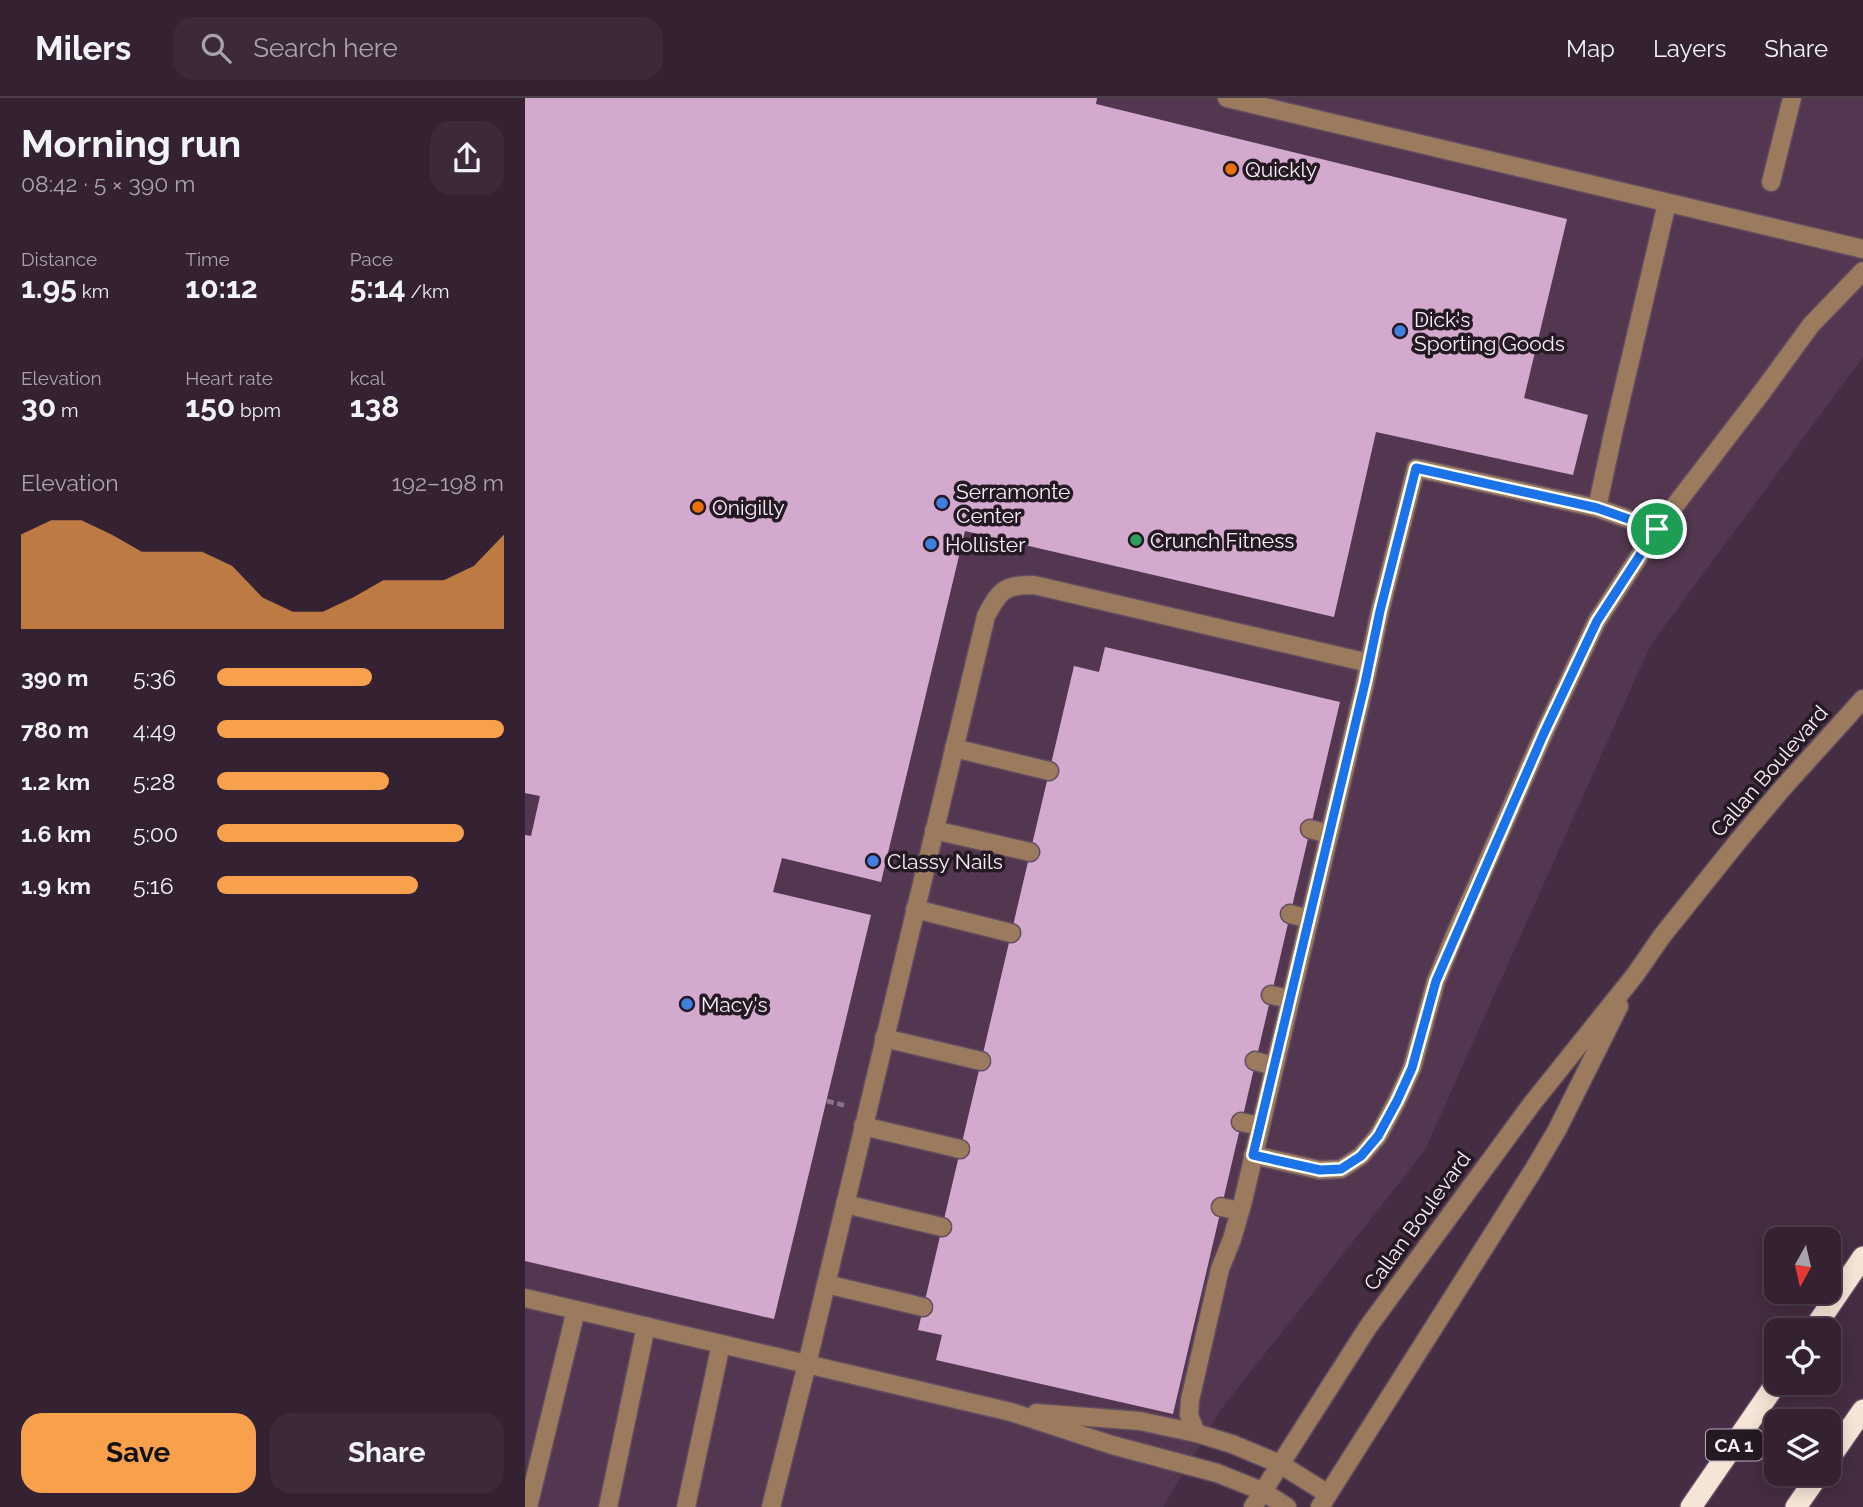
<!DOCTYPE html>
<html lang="en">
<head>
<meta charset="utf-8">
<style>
	body { margin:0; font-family:Raleway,sans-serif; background:#3c2a3a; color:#f1f3f6; height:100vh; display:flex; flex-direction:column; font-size:26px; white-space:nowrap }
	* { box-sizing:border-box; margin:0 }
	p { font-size:23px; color:#a9a4ac }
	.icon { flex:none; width:38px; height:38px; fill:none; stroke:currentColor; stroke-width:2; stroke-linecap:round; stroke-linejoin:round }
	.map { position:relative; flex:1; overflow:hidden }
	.details { display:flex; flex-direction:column; background:#342232; width:525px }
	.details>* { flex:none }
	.needle { width:46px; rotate:188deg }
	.tools { position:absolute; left:1239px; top:1129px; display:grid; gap:14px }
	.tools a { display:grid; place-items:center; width:77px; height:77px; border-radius:14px; background:#342232; box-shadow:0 4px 18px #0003,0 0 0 2px #4e3f4d; font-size:35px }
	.pin { position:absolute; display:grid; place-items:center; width:60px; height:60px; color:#fff; margin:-30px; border:4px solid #fff; border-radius:50%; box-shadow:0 2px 7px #0007 }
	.round { display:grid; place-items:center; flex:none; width:74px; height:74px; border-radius:21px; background:#3c2a3a }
	.headline { display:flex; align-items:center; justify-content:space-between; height:119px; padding:0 21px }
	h1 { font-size:38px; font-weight:700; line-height:52px }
	.figures { display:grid; grid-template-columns:repeat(3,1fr); gap:10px; height:119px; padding:7px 21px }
	.figures div { display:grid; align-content:center }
	.figures b { font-size:30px; font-weight:700 }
	.figures small { font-size:19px; font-weight:400 }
	.figures p { font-size:19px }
	.chart { height:196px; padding:14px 21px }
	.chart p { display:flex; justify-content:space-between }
	.chart svg { width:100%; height:126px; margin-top:7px; fill:#f8a04b; opacity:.7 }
	.primary-button { display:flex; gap:14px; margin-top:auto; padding:14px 21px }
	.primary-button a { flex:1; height:80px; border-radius:21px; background:#f8a04b; color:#111; font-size:28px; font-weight:700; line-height:80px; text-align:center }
	.primary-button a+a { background:#3c2a3a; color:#f1f3f6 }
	ul { padding:0 21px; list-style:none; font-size:23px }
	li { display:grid; grid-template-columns:112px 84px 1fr; align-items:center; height:52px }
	li i { height:18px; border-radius:9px; background:#f8a04b }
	header { display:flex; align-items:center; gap:42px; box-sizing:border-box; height:98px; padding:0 35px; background:#342232; border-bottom:2px solid #4e3f4d }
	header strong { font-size:33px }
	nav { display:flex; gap:38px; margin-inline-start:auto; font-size:24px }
	.search { width:490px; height:63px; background:#3c2a3a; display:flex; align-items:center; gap:18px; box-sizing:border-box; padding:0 24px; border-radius:21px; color:#a9a4ac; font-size:26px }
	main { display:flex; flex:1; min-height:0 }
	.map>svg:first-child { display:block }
	.built { fill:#533750 }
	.building { fill:#d3aace }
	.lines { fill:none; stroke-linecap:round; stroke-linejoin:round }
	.minor-casing { stroke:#624c60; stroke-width:21 }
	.highway-casing { stroke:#624c60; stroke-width:24 }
	.path { stroke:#8a7588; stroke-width:4.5; stroke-dasharray:7 3.5; stroke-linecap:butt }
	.minor { stroke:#9b7a5e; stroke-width:18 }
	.highway { stroke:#f5e5d7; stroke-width:21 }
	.route-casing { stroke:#fff; stroke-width:14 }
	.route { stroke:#1a73e8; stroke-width:9 }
	.food-dot { fill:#e8710a; stroke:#251a24; stroke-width:2.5 }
	.shop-dot { fill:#3f7fe0; stroke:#251a24; stroke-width:2.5 }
	.leisure-dot { fill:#2e9e5b; stroke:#251a24; stroke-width:2.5 }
	.labels { text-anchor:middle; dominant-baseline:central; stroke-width:7; stroke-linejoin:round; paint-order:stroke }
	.shield { fill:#251a24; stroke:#bbadb9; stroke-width:2 }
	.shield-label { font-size:19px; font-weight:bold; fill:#fbecf9 }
	.poi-label { font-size:21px; fill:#fbecf9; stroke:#251a24; text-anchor:start }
	.street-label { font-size:21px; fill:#fbecf9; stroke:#251a24 }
</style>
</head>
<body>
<header>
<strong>Milers</strong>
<div class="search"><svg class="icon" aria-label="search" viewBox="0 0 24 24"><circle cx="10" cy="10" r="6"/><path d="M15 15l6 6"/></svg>Search here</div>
<nav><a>Map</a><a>Layers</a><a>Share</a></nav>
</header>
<main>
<section class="details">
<div class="headline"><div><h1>Morning run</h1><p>08:42 · 5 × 390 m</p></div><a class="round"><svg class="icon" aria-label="share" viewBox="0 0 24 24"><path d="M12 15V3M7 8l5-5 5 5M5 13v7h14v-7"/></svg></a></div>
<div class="figures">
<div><p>Distance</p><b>1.95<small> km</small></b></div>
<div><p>Time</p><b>10:12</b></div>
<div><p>Pace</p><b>5:14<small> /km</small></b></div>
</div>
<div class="figures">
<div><p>Elevation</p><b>30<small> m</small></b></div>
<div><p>Heart rate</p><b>150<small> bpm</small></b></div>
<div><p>kcal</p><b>138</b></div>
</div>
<div class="chart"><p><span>Elevation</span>192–198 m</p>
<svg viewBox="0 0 160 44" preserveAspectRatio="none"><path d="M0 44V11L10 6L20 6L30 11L40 17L50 17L60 17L70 22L80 33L90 38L100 38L110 33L120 27L130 27L140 27L150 22L160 11V44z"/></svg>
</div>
<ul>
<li><b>390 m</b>5:36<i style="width:54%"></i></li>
<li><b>780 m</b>4:49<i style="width:100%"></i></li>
<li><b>1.2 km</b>5:28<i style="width:60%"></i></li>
<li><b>1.6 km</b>5:00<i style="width:86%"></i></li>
<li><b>1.9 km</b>5:16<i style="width:70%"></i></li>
</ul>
<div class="primary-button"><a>Save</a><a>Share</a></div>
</section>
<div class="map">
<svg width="1338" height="1409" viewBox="0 0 1338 1409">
	<rect width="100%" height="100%" fill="#452d43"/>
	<polygon class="built" points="0,0 1338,0 1338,259 1125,548 900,1052 694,1314 638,1409 0,1409"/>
	<g class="building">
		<polygon points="0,0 572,0 571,6 1042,121 999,300 1063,317 1048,377 851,334 809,519 440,433 356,784 257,760 248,794 346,817 249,1221 0,1163 0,737 6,738 15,698 0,695"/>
		<polygon points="580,549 815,604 648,1316 411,1262 417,1237 393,1232 549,568 574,574"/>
	</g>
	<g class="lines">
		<defs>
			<g id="minor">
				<polyline points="702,0 1338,151"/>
				<polyline points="1246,84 1267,0"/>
				<polyline points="1072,410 1089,331 1142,105"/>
				<polyline points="429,650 524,673"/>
				<polyline points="785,731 804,736"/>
				<polyline points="409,732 505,754"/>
				<polyline points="390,811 486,835"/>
				<polyline points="765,816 784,821"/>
				<polyline points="746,897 765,901"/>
				<polyline points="359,940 456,963"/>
				<polyline points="730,963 749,968"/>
				<polyline points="716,1024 735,1028"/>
				<polyline points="338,1028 435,1051"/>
				<polyline points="728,1057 795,1072 816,1071 836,1058 853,1038 872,1003 887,970 911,883 930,837 1019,635 1072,523 1132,431 1237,294 1286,227 1338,173"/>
				<polyline points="320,1106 417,1129"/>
				<polyline points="696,1109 715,1113"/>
				<polyline points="301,1186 398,1209"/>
				<polyline points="0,1200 486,1314 587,1347 692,1375 737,1393 762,1409"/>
				<polyline points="511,1315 615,1323 671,1335 707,1346 755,1366 803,1396"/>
				<polyline points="671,1335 664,1317 665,1302 695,1171 707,1141 718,1103 840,585 855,513 891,370 1072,410 1132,431"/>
				<polyline points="3,1409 51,1212"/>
				<polyline points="83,1409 121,1228"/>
				<polyline points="161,1409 196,1246"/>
				<path d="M246 1409 282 1266 461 518C475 492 479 487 509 487L844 565"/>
				<polyline points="728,1409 843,1229 1006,1007 1110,877 1137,838 1214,742 1256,692 1338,601"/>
				<polyline points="795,1409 1009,1071 1032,1032 1094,908"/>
			</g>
			<g id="highway">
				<polyline points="1288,1232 1338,1159"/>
				<polyline points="1304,1361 1338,1312"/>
				<polyline points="1166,1409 1252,1284"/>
				<polyline points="1271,1409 1294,1376"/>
			</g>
		</defs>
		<use href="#minor" class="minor-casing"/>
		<use href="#highway" class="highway-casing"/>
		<polyline class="path" points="302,1003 322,1008"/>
		<use href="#minor" class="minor"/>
		<use href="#highway" class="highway"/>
	</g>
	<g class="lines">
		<defs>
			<polygon id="route" points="891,370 1072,410 1132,431 1072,523 1019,635 911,883 887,970 872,1003 853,1038 836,1058 816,1071 795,1072 728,1057 840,585 855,513"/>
		</defs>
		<use href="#route" class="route-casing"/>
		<use href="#route" class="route"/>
	</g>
	<g class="food-dot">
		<circle cx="706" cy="71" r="7"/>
		<circle cx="173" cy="409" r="7"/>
	</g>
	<g class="shop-dot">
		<circle cx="875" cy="233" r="7"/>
		<circle cx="417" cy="405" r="7"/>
		<circle cx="406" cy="446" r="7"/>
		<circle cx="348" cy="763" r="7"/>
		<circle cx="162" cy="906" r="7"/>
	</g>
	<circle class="leisure-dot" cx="611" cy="442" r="7"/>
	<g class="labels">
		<rect class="shield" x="1181" y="1331.5" width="56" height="31" rx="5"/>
		<g class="shield-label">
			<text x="1209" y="1347">CA 1</text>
		</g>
		<g class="poi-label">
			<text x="720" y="71">Quickly</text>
			<text x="889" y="221">Dick's<tspan x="889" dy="24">Sporting Goods</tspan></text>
			<text x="431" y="393">Serramonte<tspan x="431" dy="24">Center</tspan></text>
			<text x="187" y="409">Onigilly</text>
			<text x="625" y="442">Crunch Fitness</text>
			<text x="420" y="446">Hollister</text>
			<text x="362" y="763">Classy Nails</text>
			<text x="176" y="906">Macy's</text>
		</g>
		<g class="street-label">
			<text transform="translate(1244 673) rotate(-49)">Callan Boulevard</text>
			<text transform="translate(892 1123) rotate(-54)">Callan Boulevard</text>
		</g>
	</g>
</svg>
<div class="tools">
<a><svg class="needle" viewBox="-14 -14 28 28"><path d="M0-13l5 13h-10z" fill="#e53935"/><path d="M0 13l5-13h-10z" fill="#a9a4ac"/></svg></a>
<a><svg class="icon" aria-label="locate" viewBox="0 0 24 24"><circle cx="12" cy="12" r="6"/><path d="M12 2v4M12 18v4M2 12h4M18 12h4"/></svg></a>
<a><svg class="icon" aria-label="layers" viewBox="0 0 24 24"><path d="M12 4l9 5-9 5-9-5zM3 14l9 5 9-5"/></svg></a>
</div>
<div class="pin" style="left:1132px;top:431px;background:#1e9e55"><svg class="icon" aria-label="arrive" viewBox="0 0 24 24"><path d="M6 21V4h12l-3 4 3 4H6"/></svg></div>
</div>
</main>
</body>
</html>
